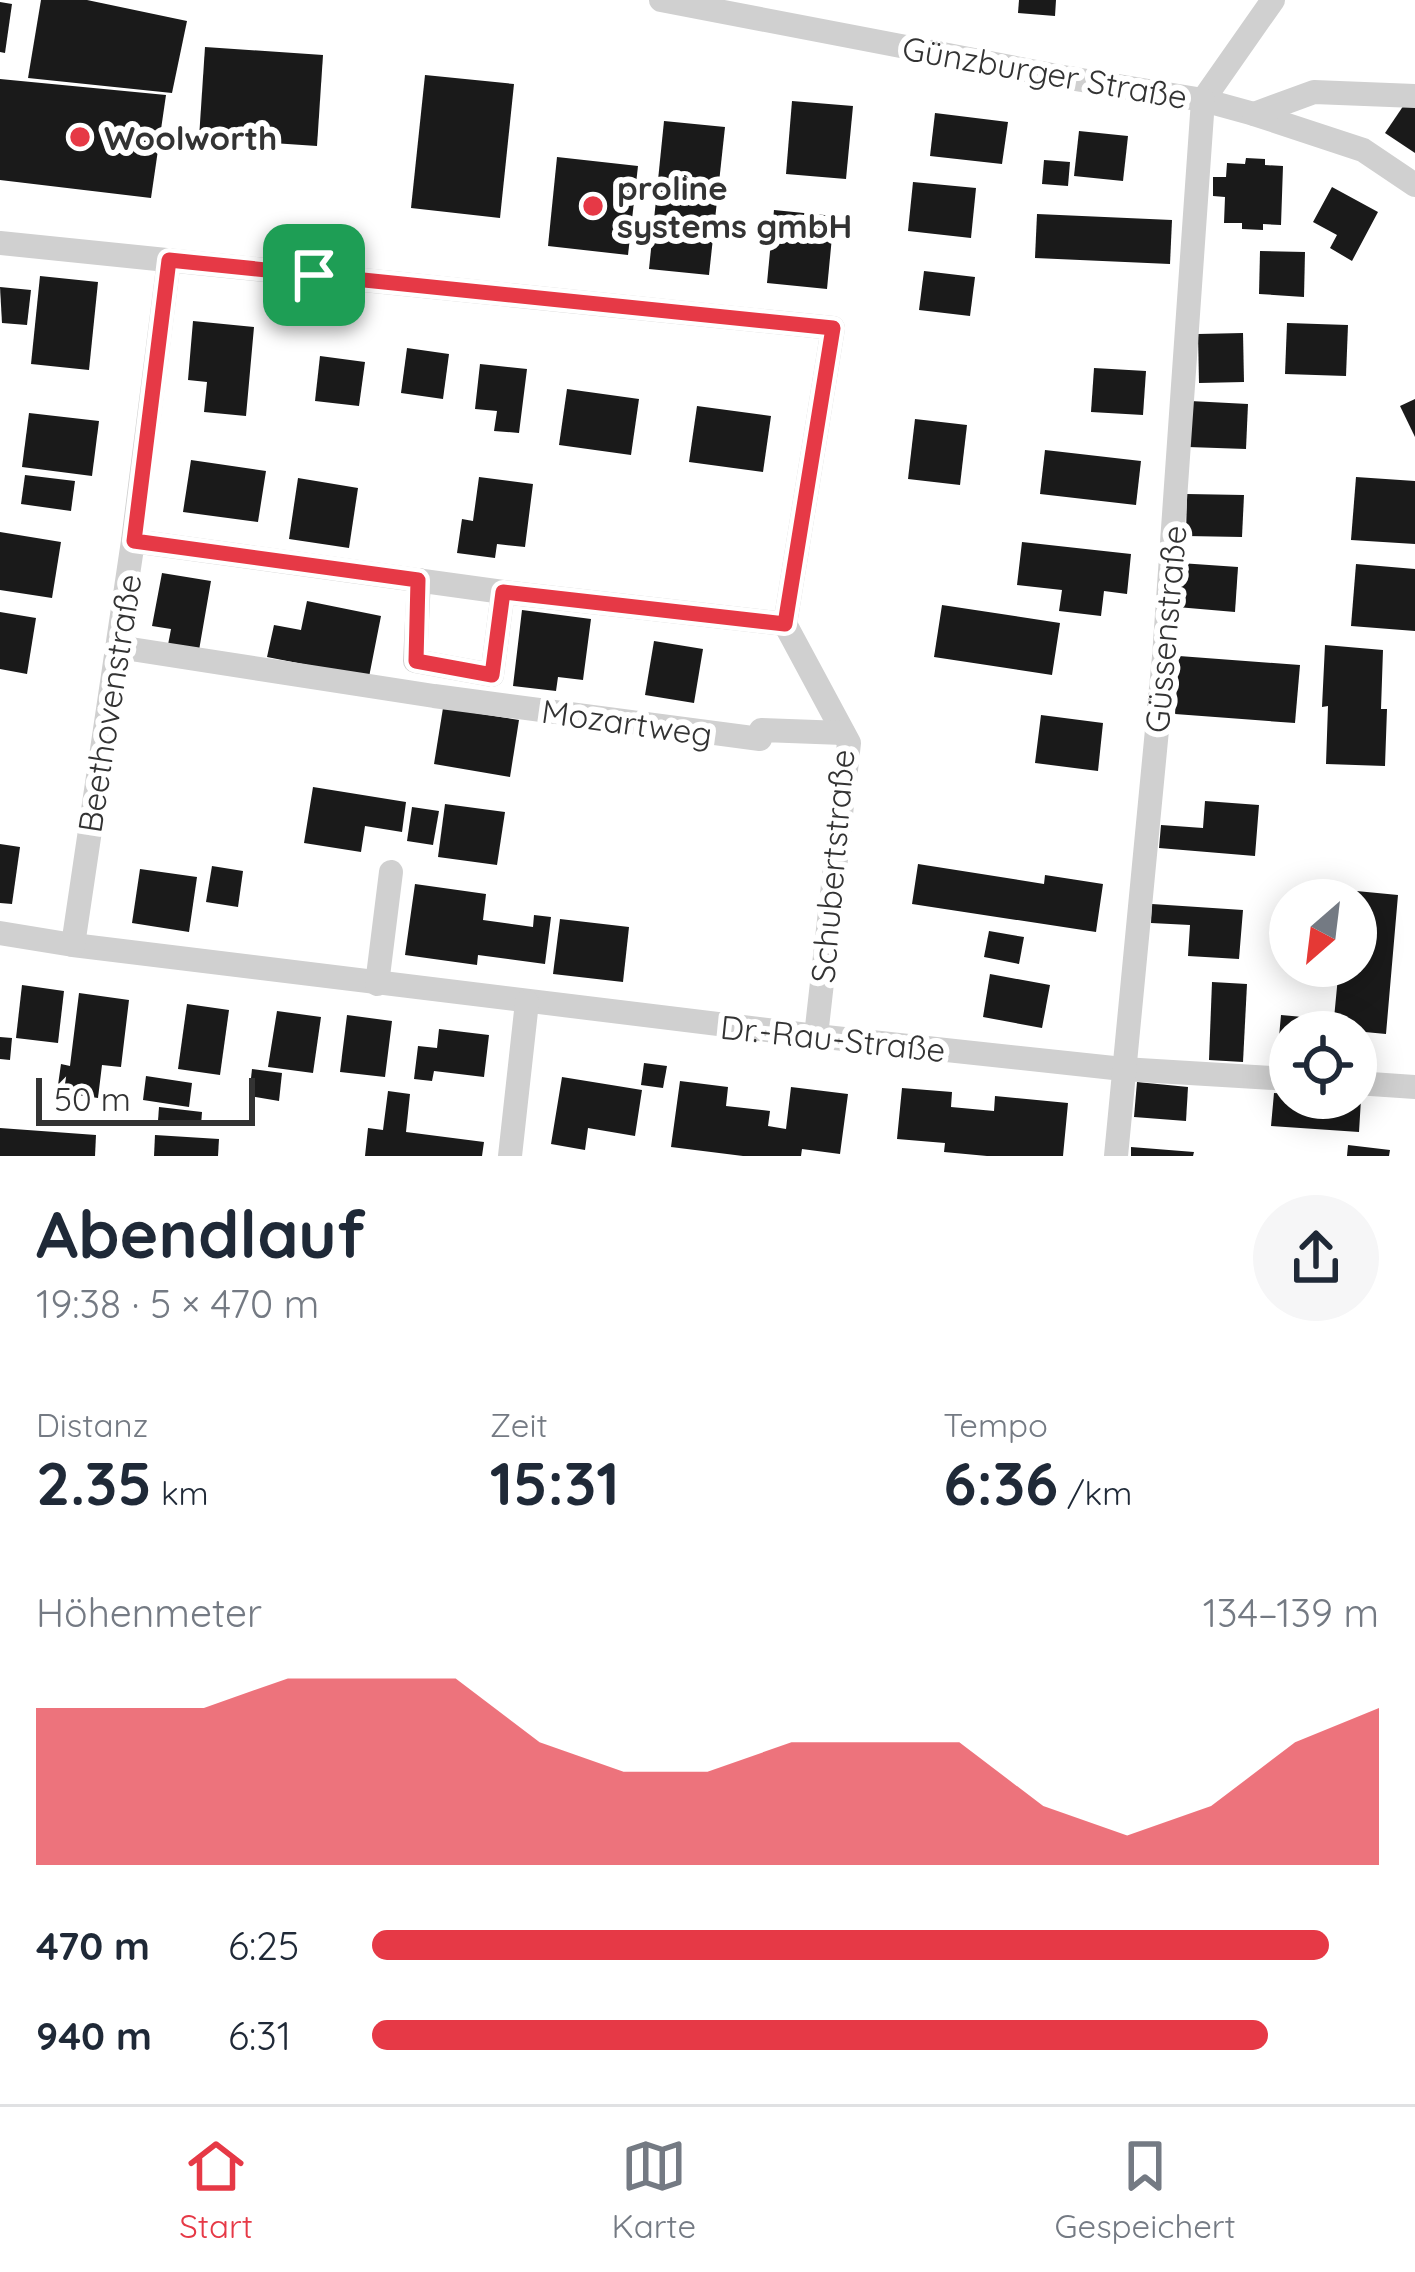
<!DOCTYPE html>
<html lang="de">
<head>
<meta charset="utf-8">
<style>
	body { margin:0; font-family:Quicksand,sans-serif; background:#f6f6f7; color:#1f2937; height:100vh; display:flex; flex-direction:column; font-size:45px; white-space:nowrap }
	* { box-sizing:border-box; margin:0 }
	p { font-size:39px; color:#747a83 }
	.icon { flex:none; width:66px; height:66px; fill:none; stroke:currentColor; stroke-width:2; stroke-linecap:round; stroke-linejoin:round }
	.map { position:relative; height:1156px; overflow:hidden }
	.details { display:flex; flex-direction:column; background:#fff; flex:1 }
	.details>* { flex:none }
	.needle { width:78px; rotate:208deg }
	.buttons { position:absolute; left:1269px; top:879px; display:grid; gap:24px }
	.buttons a { display:grid; place-items:center; width:108px; height:108px; border-radius:50%; background:#fff; box-shadow:0 6px 30px #0003; font-size:60px }
	.scale { position:absolute; left:36px; bottom:30px; width:219px; box-sizing:border-box; padding-left:12px; border:6px solid #333; border-top:0; font-size:33px; line-height:42px; white-space:nowrap; color:#333; -webkit-text-stroke:9px #fff; paint-order:stroke }
	.pin { position:absolute; display:grid; place-items:center; width:102px; height:102px; color:#fff; margin:-51px; border-radius:24px; box-shadow:0 6px 18px #0006 }
	.round { display:grid; place-items:center; flex:none; width:126px; height:126px; border-radius:63px; background:#f6f6f7 }
	.summary { display:flex; align-items:center; justify-content:space-between; height:204px; padding:0 36px }
	h1 { font-size:66px; font-weight:700; line-height:90px }
	.metrics { display:grid; grid-template-columns:repeat(3,1fr); gap:18px; height:204px; padding:12px 36px }
	.metrics div { display:grid; align-content:center }
	.metrics b { font-size:60px; font-weight:700 }
	.metrics small { font-size:33px; font-weight:400 }
	.metrics p { font-size:33px }
	.chart { height:336px; padding:24px 36px }
	.chart p { display:flex; justify-content:space-between }
	.chart svg { width:100%; height:216px; margin-top:12px; fill:#e63946; opacity:.7 }
	ul { padding:0 36px; list-style:none; font-size:39px }
	li { display:grid; grid-template-columns:192px 144px 1fr; align-items:center; height:90px }
	li i { height:30px; border-radius:15px; background:#e63946 }
	.tabs { display:flex; justify-content:space-around; align-items:center; height:168px; border-top:3px solid #e0e1e3; background:#fff; font-size:33px; color:#747a83 }
	.tabs a { display:grid; justify-items:center; gap:6px }
	.tabs .current { color:#e63946 }
	.map>svg:first-child { display:block }
	.building { fill:#1a1a1a }
	.lines { fill:none; stroke-linecap:round; stroke-linejoin:round }
	.minor { stroke:#d0d0d0; stroke-width:24 }
	.route-casing { stroke:#fff; stroke-width:24 }
	.route { stroke:#e63946; stroke-width:15 }
	.poi-dot { fill:#e63946; stroke:#fff; stroke-width:4.5 }
	.labels { text-anchor:middle; dominant-baseline:central; stroke-width:12; stroke-linejoin:round; paint-order:stroke }
	.street-label { font-size:33px; fill:#333; stroke:#fff }
	.poi-label { font-size:33px; font-weight:bold; fill:#333; stroke:#fff; text-anchor:start }
</style>
</head>
<body>
<div class="map">
<svg width="1415" height="1156" viewBox="0 0 1415 1156">
	<rect width="100%" height="100%" fill="#fff"/>
	<g class="building">
		<polygon points="41,0 87,0 187,21 172,93 28,78"/>
		<polygon points="1019,0 1056,0 1055,16 1018,13"/>
		<polygon points="0,2 12,4 5,53 0,52"/>
		<polygon points="205,47 323,55 317,146 199,138"/>
		<polygon points="425,75 514,84 500,218 411,208"/>
		<polygon points="0,79 166,95 151,198 0,180"/>
		<polygon points="1410,96 1415,99 1415,153 1385,133"/>
		<polygon points="792,101 853,106 846,179 786,174"/>
		<polygon points="935,113 1008,122 1002,164 930,156"/>
		<polygon points="664,121 725,127 709,275 649,269"/>
		<polygon points="1079,131 1128,136 1123,181 1074,176"/>
		<polygon points="557,157 638,166 628,255 548,246"/>
		<polygon points="1246,158 1265,159 1265,165 1283,166 1281,225 1263,224 1263,230 1242,229 1242,223 1224,223 1225,197 1213,196 1213,177 1226,177 1227,163 1245,164"/>
		<polygon points="1044,160 1070,162 1068,186 1042,184"/>
		<polygon points="913,182 976,188 971,238 908,231"/>
		<polygon points="1332,187 1378,212 1352,261 1330,248 1337,235 1313,222"/>
		<polygon points="774,210 834,216 827,289 767,283"/>
		<polygon points="1037,214 1172,220 1170,264 1035,258"/>
		<polygon points="1260,251 1305,252 1304,297 1259,294"/>
		<polygon points="924,271 975,277 970,316 919,310"/>
		<polygon points="40,276 98,282 89,370 31,364"/>
		<polygon points="0,287 31,290 27,325 2,323"/>
		<polygon points="193,321 254,327 246,416 204,412 207,382 188,380"/>
		<polygon points="1287,323 1348,325 1346,376 1285,374"/>
		<polygon points="1243,333 1244,382 1199,383 1198,334"/>
		<polygon points="407,348 449,354 443,399 401,393"/>
		<polygon points="320,356 365,362 359,406 315,401"/>
		<polygon points="480,364 527,369 519,433 494,431 497,411 475,409"/>
		<polygon points="1094,368 1146,371 1143,415 1091,412"/>
		<polygon points="567,389 639,399 631,455 559,445"/>
		<polygon points="1415,399 1415,437 1400,406"/>
		<polygon points="1190,401 1248,404 1246,449 1188,447"/>
		<polygon points="697,406 771,416 763,472 689,462"/>
		<polygon points="29,413 99,421 92,476 22,467"/>
		<polygon points="915,419 967,425 960,485 908,479"/>
		<polygon points="1045,450 1141,461 1136,505 1040,494"/>
		<polygon points="191,460 266,471 258,522 183,512"/>
		<polygon points="25,475 75,481 71,511 21,504"/>
		<polygon points="479,477 533,484 525,547 497,544 495,558 457,553 462,519 473,521"/>
		<polygon points="1356,477 1415,481 1415,544 1351,540"/>
		<polygon points="298,478 358,488 349,548 289,539"/>
		<polygon points="1187,494 1244,495 1242,537 1186,536"/>
		<polygon points="0,532 61,542 52,598 0,590"/>
		<polygon points="1022,542 1131,554 1127,594 1104,591 1101,616 1059,611 1062,590 1017,585"/>
		<polygon points="1180,563 1238,567 1235,612 1177,607"/>
		<polygon points="1356,564 1415,569 1415,631 1351,626"/>
		<polygon points="162,573 211,581 198,656 167,650 171,629 152,626"/>
		<polygon points="307,601 381,616 369,677 267,657 274,625 301,630"/>
		<polygon points="942,605 1060,623 1052,675 934,657"/>
		<polygon points="522,610 591,619 583,680 558,677 556,691 513,686"/>
		<polygon points="0,612 36,618 27,674 0,669"/>
		<polygon points="654,641 703,649 694,703 645,695"/>
		<polygon points="1325,645 1383,650 1381,709 1387,709 1385,766 1326,764 1328,706 1322,707"/>
		<polygon points="1179,656 1300,665 1295,723 1175,714"/>
		<polygon points="443,708 519,720 510,777 434,764"/>
		<polygon points="1041,715 1103,723 1098,771 1035,763"/>
		<polygon points="313,787 406,802 402,832 365,826 361,852 304,843"/>
		<polygon points="1205,801 1259,805 1255,856 1159,848 1161,825 1203,828"/>
		<polygon points="445,804 505,812 497,865 438,857"/>
		<polygon points="412,807 439,811 433,845 407,841"/>
		<polygon points="0,844 20,847 12,904 0,903"/>
		<polygon points="918,864 1044,884 1045,875 1103,884 1096,932 912,904"/>
		<polygon points="212,866 243,871 238,907 206,902"/>
		<polygon points="140,869 197,877 189,932 132,923"/>
		<polygon points="415,884 486,894 483,920 533,927 534,915 551,917 545,964 478,955 477,965 405,955"/>
		<polygon points="1346,890 1398,895 1386,1034 1333,1029 1339,966 1356,966 1356,900 1345,900"/>
		<polygon points="1152,904 1243,910 1239,959 1188,956 1190,925 1151,923"/>
		<polygon points="560,919 629,927 623,982 553,974"/>
		<polygon points="989,931 1024,937 1019,964 984,957"/>
		<polygon points="990,974 1050,985 1042,1028 983,1017"/>
		<polygon points="1212,982 1247,984 1243,1062 1209,1060"/>
		<polygon points="22,985 64,991 58,1043 16,1038"/>
		<polygon points="79,993 129,1000 121,1067 102,1065 98,1098 57,1092 61,1064 70,1066"/>
		<polygon points="187,1004 229,1010 220,1075 178,1069"/>
		<polygon points="277,1011 321,1017 313,1073 268,1067"/>
		<polygon points="347,1015 392,1021 385,1077 340,1072"/>
		<polygon points="1281,1015 1325,1019 1324,1032 1290,1032 1290,1049 1278,1048"/>
		<polygon points="439,1029 489,1035 484,1077 434,1071 432,1081 414,1079 418,1046 437,1048"/>
		<polygon points="0,1037 12,1038 10,1060 0,1059"/>
		<polygon points="644,1063 667,1066 663,1088 641,1085"/>
		<polygon points="252,1069 282,1073 279,1101 249,1096"/>
		<polygon points="146,1076 192,1083 189,1107 143,1100"/>
		<polygon points="562,1077 642,1090 635,1136 588,1128 585,1150 551,1144"/>
		<polygon points="680,1081 728,1087 726,1106 770,1111 768,1126 786,1129 791,1087 848,1094 840,1154 802,1149 801,1156 743,1156 671,1147"/>
		<polygon points="1137,1082 1188,1087 1186,1121 1134,1117"/>
		<polygon points="902,1088 952,1092 951,1107 994,1111 995,1096 1068,1103 1063,1156 987,1156 944,1152 945,1143 897,1139"/>
		<polygon points="388,1091 410,1094 406,1132 484,1142 482,1156 365,1156 368,1128 383,1130"/>
		<polygon points="1274,1093 1290,1094 1290,1098 1361,1099 1359,1132 1271,1126"/>
		<polygon points="159,1107 202,1112 201,1125 158,1121"/>
		<polygon points="0,1128 96,1135 95,1156 0,1156"/>
		<polygon points="155,1135 219,1139 218,1156 154,1156"/>
		<polygon points="1348,1145 1390,1150 1389,1156 1347,1156"/>
		<polygon points="1131,1147 1194,1152 1193,1156 1131,1156"/>
	</g>
	<g class="lines">
		<g class="minor">
			<polyline points="661,0 1057,76 1203,100 1254,114 1363,150 1415,185"/>
			<polyline points="1203,100 1273,0"/>
			<polyline points="1254,114 1314,92 1415,96"/>
			<polyline points="0,243 833,328 785,624 849,743 816,1036"/>
			<polyline points="133,541 169,260"/>
			<polyline points="419,580 415,661 492,675 503,592"/>
			<polyline points="118,647 434,696 760,739 761,730 843,733"/>
			<polyline points="0,933 73,945 816,1036 1123,1069 1290,1079"/>
			<polyline points="73,945 133,541 503,592 785,624"/>
			<polyline points="377,984 391,872"/>
			<polyline points="1356,1083 1415,1087"/>
			<polyline points="510,1156 527,1002"/>
			<polyline points="1116,1156 1164,657 1203,100"/>
		</g>
	</g>
	<g class="lines">
		<defs>
			<polygon id="route" points="169,260 833,328 785,624 503,592 492,675 416,661 418,580 134,541"/>
		</defs>
		<use href="#route" class="route-casing"/>
		<use href="#route" class="route"/>
	</g>
	<g class="poi-dot">
		<circle cx="80" cy="137" r="12"/>
		<circle cx="593" cy="206" r="12"/>
	</g>
	<g class="labels">
		<g class="street-label">
			<text transform="translate(1045 72) rotate(10)">Günzburger Straße</text>
			<text transform="translate(1165 629) rotate(-85)">Güssenstraße</text>
			<text transform="translate(109 703) rotate(-81)">Beethovenstraße</text>
			<text transform="translate(627 722) rotate(8)">Mozartweg</text>
			<text transform="translate(832 866) rotate(-85)">Schubertstraße</text>
			<text transform="translate(833 1038) rotate(6)">Dr.-Rau-Straße</text>
		</g>
		<g class="poi-label">
			<text x="104" y="137">Woolworth</text>
			<text x="617" y="187">proline<tspan x="617" dy="38">systems gmbH</tspan></text>
		</g>
	</g>
</svg>
<div class="buttons">
<a><svg class="needle" viewBox="-14 -14 28 28"><path d="M0-13l5 13h-10z" fill="#e53935"/><path d="M0 13l5-13h-10z" fill="#747a83"/></svg></a>
<a><svg class="icon" aria-label="locate" viewBox="0 0 24 24"><circle cx="12" cy="12" r="6"/><path d="M12 2v4M12 18v4M2 12h4M18 12h4"/></svg></a>
</div>
<div class="scale">50 m</div>
<div class="pin" style="left:314px;top:275px;background:#1e9e55"><svg class="icon" aria-label="arrive" viewBox="0 0 24 24"><path d="M6 21V4h12l-3 4 3 4H6"/></svg></div>
</div>
<section class="details">
<div class="summary"><div><h1>Abendlauf</h1><p>19:38 · 5 × 470 m</p></div><a class="round"><svg class="icon" aria-label="share" viewBox="0 0 24 24"><path d="M12 15V3M7 8l5-5 5 5M5 13v7h14v-7"/></svg></a></div>
<div class="metrics">
<div><p>Distanz</p><b>2.35<small> km</small></b></div>
<div><p>Zeit</p><b>15:31</b></div>
<div><p>Tempo</p><b>6:36<small> /km</small></b></div>
</div>
<div class="chart"><p><span>Höhenmeter</span>134–139 m</p>
<svg viewBox="0 0 160 44" preserveAspectRatio="none"><path d="M0 44V12L10 12L20 12L30 6L40 6L50 6L60 19L70 25L80 25L90 19L100 19L110 19L120 32L130 38L140 32L150 19L160 12V44z"/></svg>
</div>
<ul>
<li><b>470 m</b>6:25<i style="width:95%"></i></li>
<li><b>940 m</b>6:31<i style="width:89%"></i></li>
</ul>
</section>
<nav class="tabs">
<a class="current"><svg class="icon" aria-label="home" viewBox="0 0 24 24"><path d="M3 11l9-7 9 7M6 9v11h12V9"/></svg>Start</a>
<a><svg class="icon" aria-label="map" viewBox="0 0 24 24"><path d="M3 6l6-2 6 2 6-2v14l-6 2-6-2-6 2zM9 4v14M15 6v14"/></svg>Karte</a>
<a><svg class="icon" aria-label="saved" viewBox="0 0 24 24"><path d="M7 4h10v16l-5-4-5 4z"/></svg>Gespeichert</a>
</nav>
</body>
</html>
